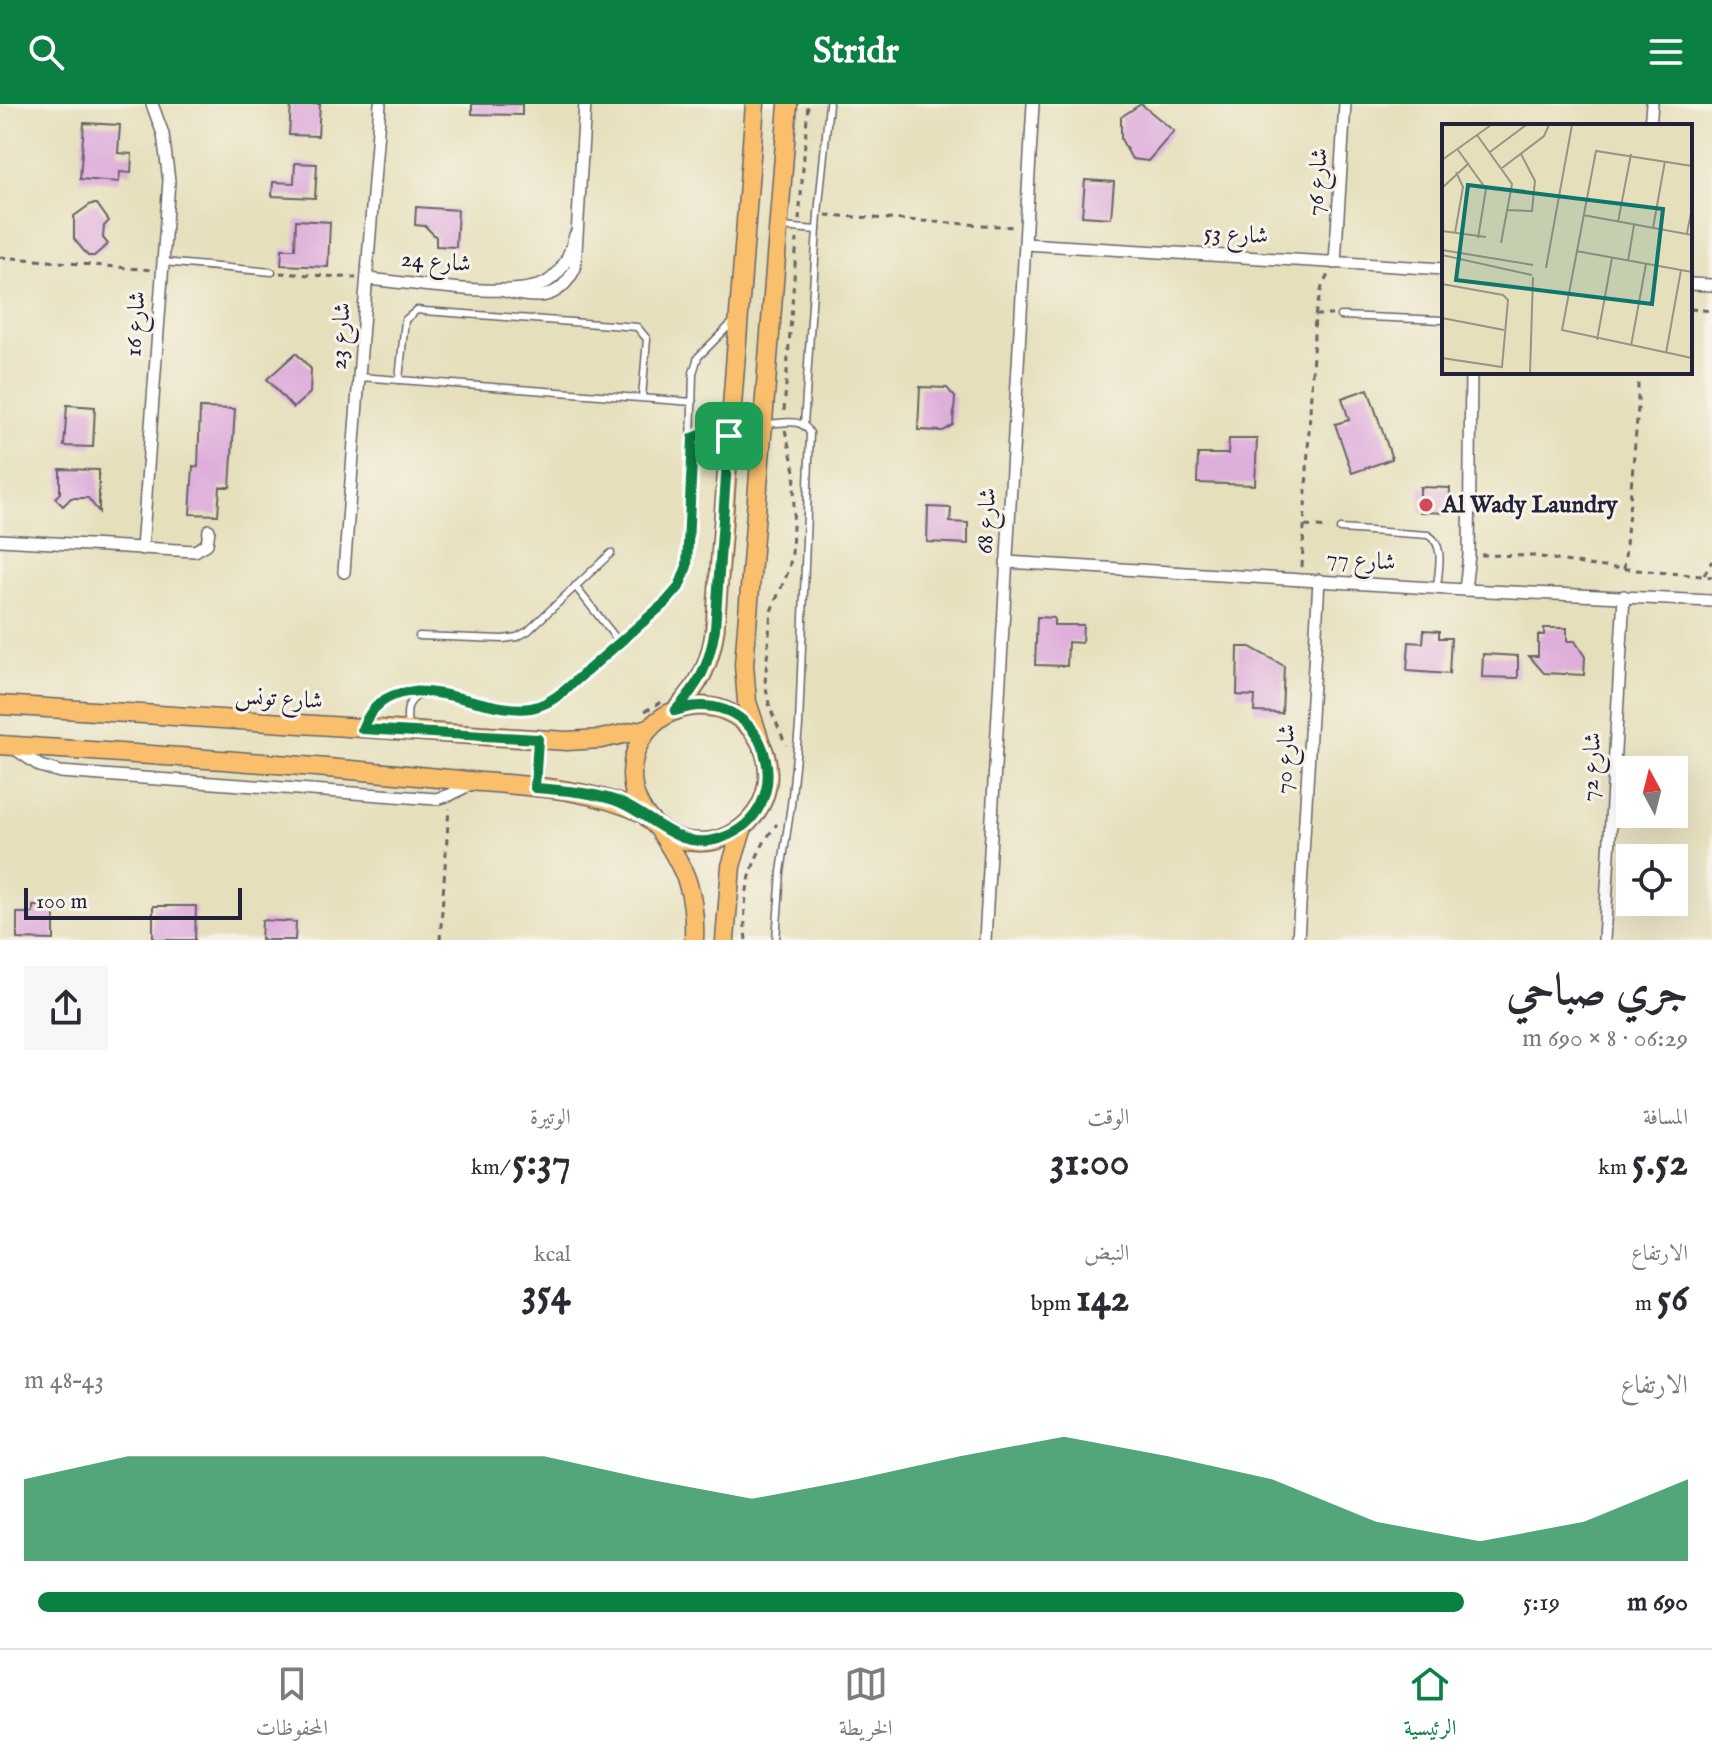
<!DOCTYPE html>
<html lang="ar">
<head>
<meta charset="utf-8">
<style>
	body { margin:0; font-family:"IM FELL English",Amiri,serif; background:#f7f7f7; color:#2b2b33; direction:rtl; height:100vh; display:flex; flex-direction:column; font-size:30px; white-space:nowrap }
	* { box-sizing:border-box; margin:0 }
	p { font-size:26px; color:#7c7c81 }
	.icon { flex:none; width:44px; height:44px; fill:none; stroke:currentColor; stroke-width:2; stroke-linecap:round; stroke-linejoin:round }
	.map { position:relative; height:836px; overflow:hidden; direction:ltr }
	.drawer { display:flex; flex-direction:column; background:#fff; flex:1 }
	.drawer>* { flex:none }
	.needle { width:52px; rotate:353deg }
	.tools { position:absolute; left:1616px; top:652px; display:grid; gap:16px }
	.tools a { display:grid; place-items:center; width:72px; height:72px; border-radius:0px; background:#fff; box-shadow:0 8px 32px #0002; font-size:40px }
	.scale { position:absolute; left:24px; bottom:20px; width:218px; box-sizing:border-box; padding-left:8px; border:4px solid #22223b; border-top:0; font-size:22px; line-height:28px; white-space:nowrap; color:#22223b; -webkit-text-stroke:6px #f7f3e8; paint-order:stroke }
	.pin { position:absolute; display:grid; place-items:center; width:68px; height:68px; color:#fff; margin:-34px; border-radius:16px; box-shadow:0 4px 12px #0006 }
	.round { display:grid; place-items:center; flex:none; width:84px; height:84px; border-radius:0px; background:#f7f7f7 }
	.headline { display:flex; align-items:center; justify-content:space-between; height:136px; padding:0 24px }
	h1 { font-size:44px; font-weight:700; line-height:60px }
	.stats { display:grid; grid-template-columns:repeat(3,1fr); gap:12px; height:136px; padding:8px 24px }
	.stats div { display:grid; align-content:center }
	.stats b { font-size:40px; font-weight:700 }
	.stats small { font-size:22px; font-weight:400 }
	.stats p { font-size:22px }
	.chart { height:224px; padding:16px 24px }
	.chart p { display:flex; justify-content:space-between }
	.chart svg { width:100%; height:144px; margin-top:8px; fill:#0b8043; opacity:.7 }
	ul { padding:0 24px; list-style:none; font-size:26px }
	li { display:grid; grid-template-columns:128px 96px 1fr; align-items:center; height:60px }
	li i { height:20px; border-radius:10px; background:#0b8043 }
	header { display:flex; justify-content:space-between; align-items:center; height:104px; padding:0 24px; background:#0b8043; color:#fff; font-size:36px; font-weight:700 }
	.tabs { display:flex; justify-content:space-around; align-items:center; height:112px; border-top:2px solid #e1e1e2; background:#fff; font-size:22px; color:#7c7c81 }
	.tabs a { display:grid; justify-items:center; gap:4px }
	.tabs .on { color:#0b8043 }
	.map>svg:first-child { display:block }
	.building { fill:#dfafdc }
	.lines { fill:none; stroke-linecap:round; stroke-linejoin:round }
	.lane-casing { stroke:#676468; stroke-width:9 }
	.street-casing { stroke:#676468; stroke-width:14 }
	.primary-casing { stroke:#676468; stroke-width:21 }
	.path { stroke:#676468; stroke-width:3; stroke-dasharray:6 6; stroke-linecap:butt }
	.lane { stroke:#fff; stroke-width:6 }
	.street { stroke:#fff; stroke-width:11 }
	.primary { stroke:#f9bf6d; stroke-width:18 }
	.route-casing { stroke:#fff; stroke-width:16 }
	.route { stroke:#0b8043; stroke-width:10 }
	.poi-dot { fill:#d1495b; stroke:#f7f3e8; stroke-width:3 }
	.labels { text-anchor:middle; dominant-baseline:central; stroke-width:6; stroke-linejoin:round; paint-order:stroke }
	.street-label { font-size:24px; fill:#22223b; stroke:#f7f3e8 }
	.poi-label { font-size:24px; font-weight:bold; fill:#22223b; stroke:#f7f3e8; text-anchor:start }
	.inset-road { fill:none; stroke:#989388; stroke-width:2 }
	.view { fill:#0f766e; fill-opacity:0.15; stroke:#0f766e; stroke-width:4 }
	.inset-edge { fill:none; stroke:#22223b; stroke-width:4 }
</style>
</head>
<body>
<header><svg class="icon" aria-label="menu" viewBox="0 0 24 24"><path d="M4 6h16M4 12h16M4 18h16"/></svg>Stridr<svg class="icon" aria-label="search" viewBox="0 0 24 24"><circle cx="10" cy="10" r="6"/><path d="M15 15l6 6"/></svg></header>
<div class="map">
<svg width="1712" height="836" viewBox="0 0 1712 836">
	<rect width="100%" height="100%" fill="#f7f3e8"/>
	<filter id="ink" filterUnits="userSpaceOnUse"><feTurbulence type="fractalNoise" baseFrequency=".0125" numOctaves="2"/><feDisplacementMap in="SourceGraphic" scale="16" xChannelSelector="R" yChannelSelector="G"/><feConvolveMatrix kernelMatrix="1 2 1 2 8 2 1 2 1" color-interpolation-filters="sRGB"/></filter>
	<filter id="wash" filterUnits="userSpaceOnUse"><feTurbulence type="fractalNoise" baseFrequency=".006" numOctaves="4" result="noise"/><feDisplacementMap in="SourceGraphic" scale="32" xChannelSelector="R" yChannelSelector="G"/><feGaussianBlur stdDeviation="1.8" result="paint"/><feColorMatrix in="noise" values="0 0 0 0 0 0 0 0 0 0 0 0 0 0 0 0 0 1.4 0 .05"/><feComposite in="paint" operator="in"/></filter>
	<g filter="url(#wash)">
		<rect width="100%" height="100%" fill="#e6dfbb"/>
		<g id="blocks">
			<g class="building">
				<polygon points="291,0 320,0 318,32 289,31"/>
				<polygon points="472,0 522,0 522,11 472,10"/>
				<polygon points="1141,0 1174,27 1148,57 1132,55 1121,35 1121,13"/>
				<polygon points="84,19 120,21 118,49 132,50 131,69 120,68 119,78 80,75"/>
				<polygon points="295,59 317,60 315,94 272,92 273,78 294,79"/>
				<polygon points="1085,76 1114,78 1111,114 1082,112"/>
				<polygon points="91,100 97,100 109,117 104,122 103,134 108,140 94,152 88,152 74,135 74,112"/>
				<polygon points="416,103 458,106 456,143 436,142 436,133 425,122 415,121"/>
				<polygon points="296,116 330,118 328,163 281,161 282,145 295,145"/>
				<polygon points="296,249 311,265 310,289 293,304 267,275"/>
				<polygon points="920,283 947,284 955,293 953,321 943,327 918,326"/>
				<polygon points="1368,285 1392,355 1352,369 1335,320 1349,316 1342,294"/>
				<polygon points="67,301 95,303 93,343 64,342"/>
				<polygon points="200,304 235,305 230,383 220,383 218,411 190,410 193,362 198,363"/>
				<polygon points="1229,335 1257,335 1255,381 1197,379 1198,350 1228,350"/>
				<polygon points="60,365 99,366 99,408 88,394 71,394 63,402 55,394 60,389"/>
				<polygon points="1420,383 1450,384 1449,409 1420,408"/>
				<polygon points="928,403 951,404 950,418 968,419 968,440 927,438"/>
				<polygon points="1037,513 1054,514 1054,521 1083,521 1082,539 1068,538 1067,562 1035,561"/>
				<polygon points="1544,524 1567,524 1567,537 1575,537 1585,553 1584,571 1544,569 1529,552 1538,552 1538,531 1544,531"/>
				<polygon points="1424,526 1439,527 1439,534 1451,534 1449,570 1407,567 1409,538 1423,539"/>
				<polygon points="1238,543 1250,543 1284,562 1282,609 1254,608 1255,592 1237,591"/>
				<polygon points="1483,550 1518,552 1518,574 1482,573"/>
				<polygon points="33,802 54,802 54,836 17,835 17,809 33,809"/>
				<polygon points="153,802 196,802 195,836 156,836 153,833"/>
				<polygon points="262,816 296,818 295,836 261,836"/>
			</g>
		</g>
	</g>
	<g filter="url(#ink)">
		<use href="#blocks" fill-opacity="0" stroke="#676468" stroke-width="2"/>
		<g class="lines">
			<defs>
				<g id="lane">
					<polyline points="782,123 817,126"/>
					<polyline points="163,158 272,168"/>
					<polyline points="1340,212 1444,216"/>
					<polyline points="360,273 693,298"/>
					<polyline points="399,276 405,216 417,206 425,207 637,223 647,235 642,293"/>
					<path d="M767 320C783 319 802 313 810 329L799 622 791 701 781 768 776 836"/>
					<polyline points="804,321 818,110 829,0"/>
					<polyline points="693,334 708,328 728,331"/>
					<path d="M1340 425 1428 431C1446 441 1438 466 1437 484"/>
					<polyline points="575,482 619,538"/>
					<polyline points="419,532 503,535 517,533 528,527 611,449"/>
					<path d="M364 622C387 563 473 597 518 604H530L551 597 666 498 684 472 688 449 693 269 698 253 732 219"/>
					<path d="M408 626C406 604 405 598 425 587"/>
				</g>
				<g id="street">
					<polyline points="1650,22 1652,0"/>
					<polyline points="1025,140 1444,165"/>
					<polyline points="1335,159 1345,0"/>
					<path d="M367 175C407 178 514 197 547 178 564 167 570 149 575 131"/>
					<polyline points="1690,180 1712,181"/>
					<path d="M500 186C533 194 558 200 575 164L585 0"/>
					<polyline points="0,436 195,447 207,440 209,426"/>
					<polyline points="142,445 169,77 163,30 152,0"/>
					<polyline points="1006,458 1465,486 1712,497"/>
					<polyline points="344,468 380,0"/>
					<polyline points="1465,486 1469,451 1471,268"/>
					<polyline points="15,645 40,662 60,668 436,695 450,691 474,678"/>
					<polyline points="985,836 1033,0"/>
					<polyline points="1298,836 1319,476"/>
					<polyline points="1604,836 1624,492"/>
				</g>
				<g id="primary">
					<polyline points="0,601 567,637 601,635 650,624"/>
					<circle cx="700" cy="670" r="68"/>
					<path d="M675 607C700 580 710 562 715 525L755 0"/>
					<polyline points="759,634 747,598 744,561 788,0"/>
					<path d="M0 641C150 651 300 660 449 675 515 682 585 681 645 710"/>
					<path d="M659 725C685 765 696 787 694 836"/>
					<polyline points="725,836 731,762 743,723"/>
				</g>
			</defs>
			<use href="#lane" class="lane-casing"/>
			<use href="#street" class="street-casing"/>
			<use href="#primary" class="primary-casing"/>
			<g class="path">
				<polyline points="826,111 1014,123"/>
				<polyline points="799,116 808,0"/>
				<polyline points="0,153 152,166"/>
				<polyline points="280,169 356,174"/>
				<polyline points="1690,205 1712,207"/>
				<polyline points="1315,211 1332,211"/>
				<polyline points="784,307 797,135"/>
				<polyline points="785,326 795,367 792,450 788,468 771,507 765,579 770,604 786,641"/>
				<polyline points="1305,422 1329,424"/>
				<polyline points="1481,451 1535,452 1594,462 1712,473"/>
				<polyline points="1302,463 1315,211 1322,183 1329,169"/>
				<polyline points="1624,465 1638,304 1638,268"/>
				<polyline points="1704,471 1712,457"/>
				<polyline points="645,607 663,597"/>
				<polyline points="536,668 537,652"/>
				<polyline points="440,836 449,704"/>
				<path d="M746 836C741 793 750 753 777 720"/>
			</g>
			<use href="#lane" class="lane"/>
			<use href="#street" class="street"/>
			<use href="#primary" class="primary"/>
		</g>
	</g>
	<g class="lines" filter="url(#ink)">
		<defs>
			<path id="route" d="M708 328 729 332 715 525C709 562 700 579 675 607 682 605 691 602 699 602 774 600 795 706 724 733 679 751 652 709 614 696 588 688 561 686 535 684L538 635 362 625C392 550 479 612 531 604 544 602 554 595 564 587L666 498 679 483 687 462 693 334Z"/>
		</defs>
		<use href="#route" class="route-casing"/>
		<use href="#route" class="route"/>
	</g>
	<circle class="poi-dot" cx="1426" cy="401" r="8"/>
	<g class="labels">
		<g class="street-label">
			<text transform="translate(1318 78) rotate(-86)">شارع 76</text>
			<text transform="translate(1236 131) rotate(3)">شارع 53</text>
			<text transform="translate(436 158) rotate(5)">شارع 24</text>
			<text transform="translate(136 220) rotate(-86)">شارع 16</text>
			<text transform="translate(341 232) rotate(-86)">شارع 23</text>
			<text transform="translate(987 417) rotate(-87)">شارع 68</text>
			<text transform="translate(1361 457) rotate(4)">شارع 77</text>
			<text transform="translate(279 595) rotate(4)">شارع تونس</text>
			<text transform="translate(1286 655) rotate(-87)">شارع 70</text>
			<text transform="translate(1592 663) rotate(-87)">شارع 72</text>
		</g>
		<g class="poi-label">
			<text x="1442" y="401">Al Wady Laundry</text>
		</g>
	</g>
	<g transform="translate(1442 20)">
		<rect width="250" height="250" fill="#e6dfbb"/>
		<path class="inset-road" d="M35 11 70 60 59 119M16 26 44 65 36 114M48 28 84 1M0 36 49 1M250 42 154 27 120 206 250 234M60 44 102 12 107 1M0 64 27 39M65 86 90 87 93 57 79 30M141 91 250 111M176 98 189 30M211 104 223 37M0 107 44 113M13 109 21 63 14 48M245 109 250 84M0 126 91 141M134 127 250 148M0 131 90 151M186 137 192 101M104 144 130 1M0 160 61 171 66 176 60 243 0 234M0 194 62 206M155 216 170 134M189 222 204 140M224 229 239 146M88 249 91 153"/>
		<path class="view" d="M26 61 221 85 210 180 14 156Z"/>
		<rect width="250" height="250" class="inset-edge"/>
	</g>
</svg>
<div class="tools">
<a><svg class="needle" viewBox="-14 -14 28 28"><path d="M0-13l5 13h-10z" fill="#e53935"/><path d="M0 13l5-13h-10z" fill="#7c7c81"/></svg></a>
<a><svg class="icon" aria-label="locate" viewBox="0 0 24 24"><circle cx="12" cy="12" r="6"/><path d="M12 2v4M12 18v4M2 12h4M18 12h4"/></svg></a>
</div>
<div class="scale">100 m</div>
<div class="pin" style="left:729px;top:332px;background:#1e9e55"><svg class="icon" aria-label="arrive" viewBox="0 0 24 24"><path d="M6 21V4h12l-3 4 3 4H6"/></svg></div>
</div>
<section class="drawer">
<div class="headline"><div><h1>جري صباحي</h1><p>06:29 · 8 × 690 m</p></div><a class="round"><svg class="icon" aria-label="share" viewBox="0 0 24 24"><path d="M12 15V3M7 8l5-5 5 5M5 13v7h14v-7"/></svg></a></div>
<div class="stats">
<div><p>المسافة</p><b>5.52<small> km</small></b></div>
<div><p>الوقت</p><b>31:00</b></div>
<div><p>الوتيرة</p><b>5:37<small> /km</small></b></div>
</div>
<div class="stats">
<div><p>الارتفاع</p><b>56<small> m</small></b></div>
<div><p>النبض</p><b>142<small> bpm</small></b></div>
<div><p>kcal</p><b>354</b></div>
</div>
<div class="chart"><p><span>الارتفاع</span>43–48 m</p>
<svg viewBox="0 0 160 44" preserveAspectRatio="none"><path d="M0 44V19L10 12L20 12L30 12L40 12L50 12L60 19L70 25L80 19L90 12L100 6L110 12L120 19L130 32L140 38L150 32L160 19V44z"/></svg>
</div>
<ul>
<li><b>690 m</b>5:19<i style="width:99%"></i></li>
</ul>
</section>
<nav class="tabs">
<a class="on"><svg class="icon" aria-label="home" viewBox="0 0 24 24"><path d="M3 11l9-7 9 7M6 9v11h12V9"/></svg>الرئيسية</a>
<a><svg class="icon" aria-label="map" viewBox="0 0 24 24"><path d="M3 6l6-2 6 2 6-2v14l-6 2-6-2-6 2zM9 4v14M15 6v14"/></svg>الخريطة</a>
<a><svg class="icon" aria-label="saved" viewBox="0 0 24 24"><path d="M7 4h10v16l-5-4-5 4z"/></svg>المحفوظات</a>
</nav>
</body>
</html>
